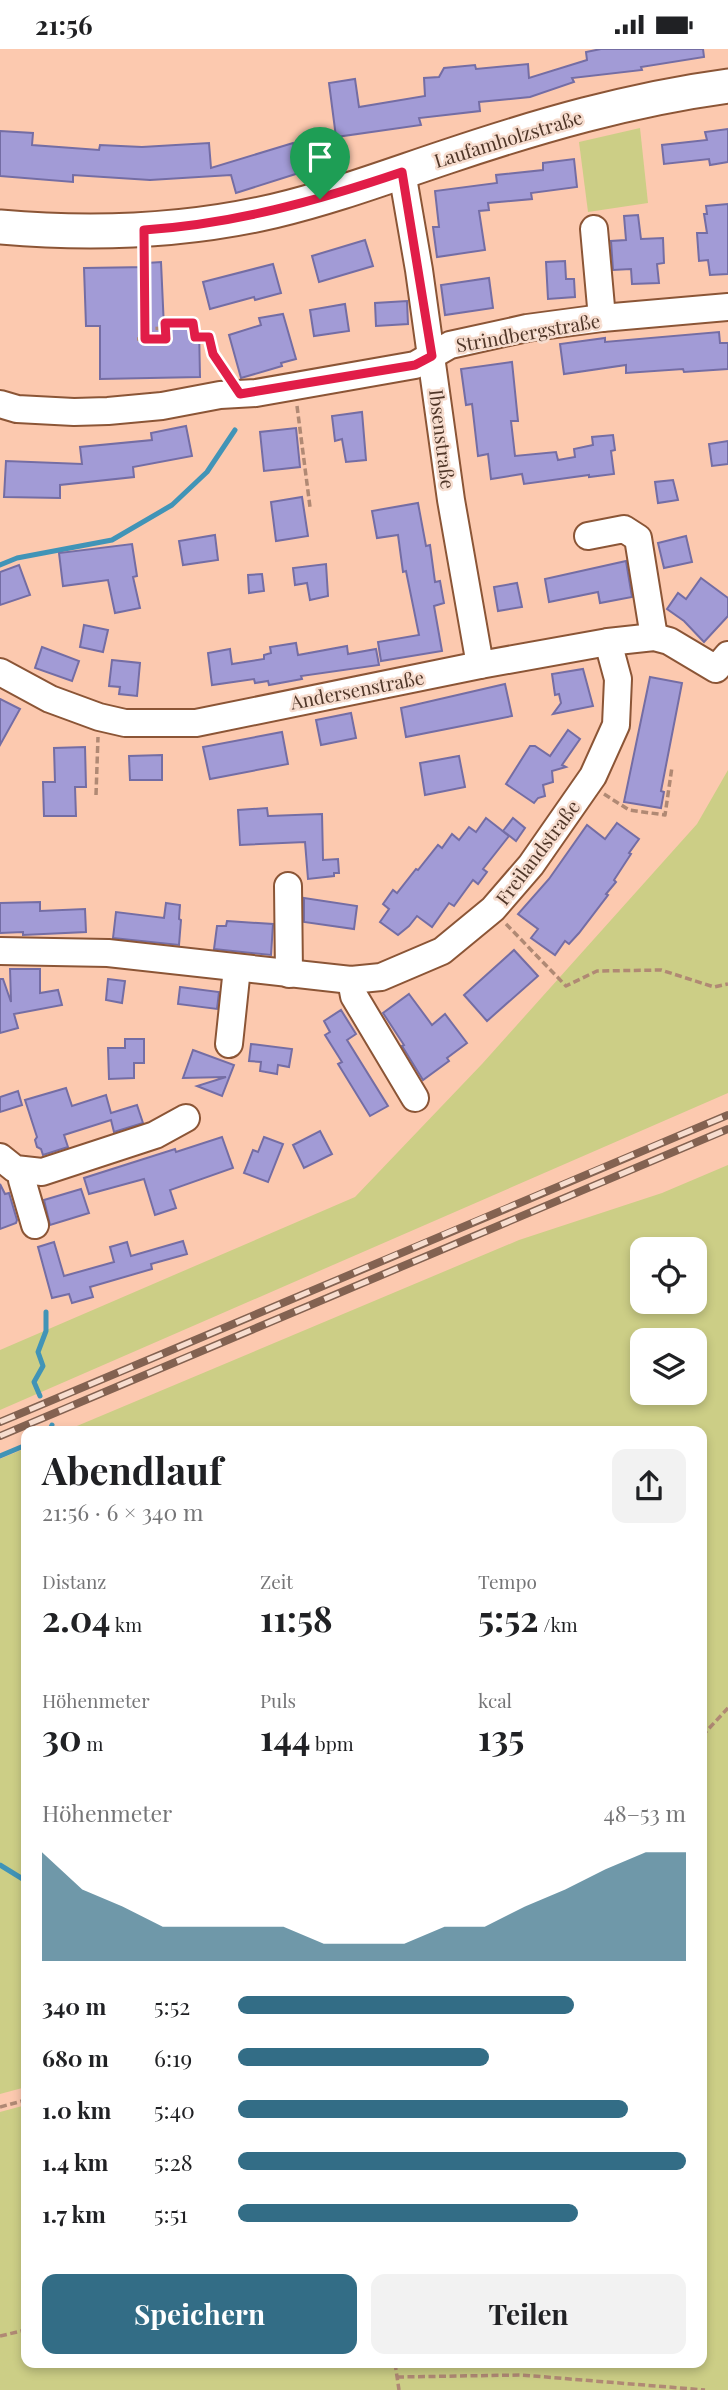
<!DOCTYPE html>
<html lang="de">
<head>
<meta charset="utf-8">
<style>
	body { margin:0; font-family:"Playfair Display",serif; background:#f2f2f2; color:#202124; height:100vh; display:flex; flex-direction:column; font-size:26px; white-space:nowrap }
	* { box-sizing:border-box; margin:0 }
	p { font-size:23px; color:#757577 }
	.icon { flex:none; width:38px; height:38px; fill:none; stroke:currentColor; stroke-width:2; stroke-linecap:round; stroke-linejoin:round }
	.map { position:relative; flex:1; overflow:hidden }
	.side { position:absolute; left:21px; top:1377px; width:686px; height:942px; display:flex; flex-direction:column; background:#fff; border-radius:14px; box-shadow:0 4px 10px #0003 }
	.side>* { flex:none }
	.controls { position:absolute; left:630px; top:1188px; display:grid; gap:14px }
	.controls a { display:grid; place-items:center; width:77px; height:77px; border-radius:14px; background:#fff; box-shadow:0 4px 10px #0003; font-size:35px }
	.pin { position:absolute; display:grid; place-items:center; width:60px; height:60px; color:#fff; margin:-72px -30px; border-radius:50% 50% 50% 0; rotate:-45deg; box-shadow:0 0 7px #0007 }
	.pin .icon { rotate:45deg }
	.round { display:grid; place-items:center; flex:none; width:74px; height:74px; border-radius:14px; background:#f2f2f2 }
	.overview { display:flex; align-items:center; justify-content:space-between; height:119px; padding:0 21px }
	h1 { font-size:38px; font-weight:700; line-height:52px }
	.metrics { display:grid; grid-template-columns:repeat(3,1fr); gap:10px; height:119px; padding:7px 21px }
	.metrics div { display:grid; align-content:center }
	.metrics b { font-size:35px; font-weight:700 }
	.metrics small { font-size:19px; font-weight:400 }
	.metrics p { font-size:19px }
	.chart { height:196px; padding:14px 21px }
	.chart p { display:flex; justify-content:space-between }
	.chart svg { width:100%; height:126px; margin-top:7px; fill:#336d86; opacity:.7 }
	.button { display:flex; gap:14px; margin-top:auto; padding:14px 21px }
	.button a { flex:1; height:80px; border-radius:14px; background:#336d86; color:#fff; font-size:28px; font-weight:700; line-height:80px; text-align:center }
	.button a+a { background:#f2f2f2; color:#202124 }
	ul { padding:0 21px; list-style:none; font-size:23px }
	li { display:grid; grid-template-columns:112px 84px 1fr; align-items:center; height:52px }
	li i { height:18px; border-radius:9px; background:#336d86 }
	.status { display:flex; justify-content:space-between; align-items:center; height:49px; padding:0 35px; background:#fff; direction:ltr }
	.status svg { height:19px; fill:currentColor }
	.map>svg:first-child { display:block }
	.green { fill:#ccce86; fill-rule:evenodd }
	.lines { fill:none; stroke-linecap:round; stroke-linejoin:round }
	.stream { stroke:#4194b7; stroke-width:5 }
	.building { fill:#a29bd6; stroke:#746da4; stroke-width:2 }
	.minor-casing { stroke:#8b5536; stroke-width:30 }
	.major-casing { stroke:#8b5536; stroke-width:37 }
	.path { stroke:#b08974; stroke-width:3.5; stroke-dasharray:7 3.5; stroke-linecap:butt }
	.minor { stroke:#fff; stroke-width:26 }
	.major { stroke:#fff; stroke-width:33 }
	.rail-casing { stroke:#836251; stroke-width:8 }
	.rail { stroke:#f7ddcf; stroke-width:5; stroke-dasharray:16; stroke-linecap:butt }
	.route-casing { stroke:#fff; stroke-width:14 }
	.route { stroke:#e11d48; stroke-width:9 }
	.labels { text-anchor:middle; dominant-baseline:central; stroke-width:5; stroke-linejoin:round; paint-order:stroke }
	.street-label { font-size:19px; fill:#4f3628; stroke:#f7ddcf }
</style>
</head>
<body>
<div class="status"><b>21:56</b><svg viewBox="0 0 49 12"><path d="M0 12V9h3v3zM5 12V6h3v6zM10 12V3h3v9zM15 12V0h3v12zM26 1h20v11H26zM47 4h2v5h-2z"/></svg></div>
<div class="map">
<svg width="728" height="2341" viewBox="0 0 728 2341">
	<rect width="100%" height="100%" fill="#fcc9af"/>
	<g class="green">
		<polygon points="640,79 648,154 588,163 579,93"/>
		<polygon points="728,721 728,1044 0,1361 0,1301 355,1148 482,1015 697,775"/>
		<path d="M728 1116V2341H0V2063L26 2056V2314H702V1382H65L519 1191 662 1144ZM642 1200H695V1253H642ZM642 1292H695V1344H642Z"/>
		<polygon points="26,1399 26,2038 0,2045 0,1410"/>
	</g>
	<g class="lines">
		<g class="stream">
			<polyline points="0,516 17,509 112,491 172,456 207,423 235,381"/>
			<polyline points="40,1347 34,1333 43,1317 38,1303 46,1282 46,1263"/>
			<polyline points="49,1382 52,1376"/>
			<polyline points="0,1407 26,1396"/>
			<polyline points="0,1816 26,1832"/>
		</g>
	</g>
	<g class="building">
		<polygon points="601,0 703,0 704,8 641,18 642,21 572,29 574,33 530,48 479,53 480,62 419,69 421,76 336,88 329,34 355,30 359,58 425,47 424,29 439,28 444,19 475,16 476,20 528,15 529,29 587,11 586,3"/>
		<polygon points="728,80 728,113 710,116 709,110 664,115 662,96 707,91 705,83"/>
		<polygon points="0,82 33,84 32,96 99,101 100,96 142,98 209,94 211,119 293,94 302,123 236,144 231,126 150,131 73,126 73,133 0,127"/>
		<polygon points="574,110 577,138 531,144 532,150 488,154 489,161 479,162 485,201 437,208 433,178 439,178 435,142 497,134 496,126 543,121 543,114"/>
		<polygon points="728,155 728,225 710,226 708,211 699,212 697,184 707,184 704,165 707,165 706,157"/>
		<polygon points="638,166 641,190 663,189 664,214 657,215 659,234 632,235 631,220 613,221 611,192 626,191 624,167"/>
		<polygon points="365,191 373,217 319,233 312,207"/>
		<polygon points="565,212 566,230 574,230 575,248 548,250 546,213"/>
		<polygon points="161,213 164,279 199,278 200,328 100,330 100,277 86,277 84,219 148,218 147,214"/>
		<polygon points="273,215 281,244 255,251 254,248 210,260 203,233"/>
		<polygon points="489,229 493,259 445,266 441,236"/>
		<polygon points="407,252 408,275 376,277 375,254"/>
		<polygon points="345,255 349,282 314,287 310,261"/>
		<polygon points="283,265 296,310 281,314 282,317 241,329 229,286 261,276 259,269"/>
		<polygon points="719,283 720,294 728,294 728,320 684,323 683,320 626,324 626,316 564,325 560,295 605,289 605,293"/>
		<polygon points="512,313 518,372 511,372 515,407 556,403 558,411 575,408 574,400 593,396 592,388 613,386 615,401 611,402 614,425 589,428 589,426 524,435 522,425 491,430 488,405 478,407 472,355 466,356 461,320"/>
		<polygon points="362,363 366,411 346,413 342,390 335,392 332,367"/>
		<polygon points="186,377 192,407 133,418 134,428 60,436 60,449 4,448 6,412 82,415 80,398 152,391 151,384"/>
		<polygon points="296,379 300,418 264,422 260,383"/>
		<polygon points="728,392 728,415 712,417 709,395"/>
		<polygon points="673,431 678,451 658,454 655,433"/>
		<polygon points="302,448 308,487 276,492 271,453"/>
		<polygon points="418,454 426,497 430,496 435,533 440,532 444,554 434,557 442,602 381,612 378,593 419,586 406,522 403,523 398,486 377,489 372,462"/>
		<polygon points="215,486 218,511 183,516 179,492"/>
		<polygon points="686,487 692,513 664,519 658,494"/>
		<polygon points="132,495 137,527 133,528 140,559 115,564 108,531 63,537 59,504"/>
		<polygon points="626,512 632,548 600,554 598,543 549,553 545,530"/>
		<polygon points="326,515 328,547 310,551 307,534 295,536 293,519"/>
		<polygon points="19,516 30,546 0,556 0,523"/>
		<polygon points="262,525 264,542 249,544 248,526"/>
		<polygon points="701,529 728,549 728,567 704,593 684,572 667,560 678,544 686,550"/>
		<polygon points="517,534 522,558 498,562 494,538"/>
		<polygon points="84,576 108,581 103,603 80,598"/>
		<polygon points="296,594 298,606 347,597 348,605 376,600 379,616 301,627 302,630 269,636 268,632 255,634 254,630 212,636 208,604 230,600 232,615 264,610 264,606 271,604 270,598"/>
		<polygon points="42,598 79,612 72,632 35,619"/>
		<polygon points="112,611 140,614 137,647 119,645 120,638 109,637"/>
		<polygon points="583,620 593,657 553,665 561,654 559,645 555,646 552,625"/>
		<polygon points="650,628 682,634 661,742 664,743 661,759 624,753"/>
		<polygon points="505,635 512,667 406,688 401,659"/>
		<polygon points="0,650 20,660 0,696"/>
		<polygon points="351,664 356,689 321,696 316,671"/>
		<polygon points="568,681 580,690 562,716 566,718 552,722 553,733 543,736 545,747 538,749 534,754 506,735 530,697 535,697 550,707"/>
		<polygon points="282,683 288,715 210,730 203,698"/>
		<polygon points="85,698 86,738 75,738 76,767 44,767 43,733 55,733 54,699"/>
		<polygon points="162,706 162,731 130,731 129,707"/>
		<polygon points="459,707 465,738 425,746 420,714"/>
		<polygon points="267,759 268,767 322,765 323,811 338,810 339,824 334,824 334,827 308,830 305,793 240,796 238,761"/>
		<polygon points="486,769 509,787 483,820 487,823 478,835 473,831 454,857 449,854 432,878 417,867 409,877 398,886 380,873 389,860 383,855 393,841 397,844 416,820 418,821 438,796 442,799 452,785 459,791 469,778 476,783"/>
		<polygon points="513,769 525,779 516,792 503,782"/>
		<polygon points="617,774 639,790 629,804 631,805 614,831 616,833 606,845 608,846 579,884 569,895 565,892 555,906 531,889 538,880 518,865 549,830 587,776 605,790"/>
		<polygon points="304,849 357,857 354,880 304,873"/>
		<polygon points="40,853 40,862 85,860 86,883 23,886 23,883 0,884 0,854"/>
		<polygon points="166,854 180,856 179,870 181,871 179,896 113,889 116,863 164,869"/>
		<polygon points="227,872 273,875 271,906 214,900 217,877 226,877"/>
		<polygon points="514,901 538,927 487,972 464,946"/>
		<polygon points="10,920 40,920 40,944 58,941 62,956 14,965 18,979 0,984 0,930 3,930 11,953"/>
		<polygon points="108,930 125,932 122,954 106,951"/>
		<polygon points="180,938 219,943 217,960 178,955"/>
		<polygon points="409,945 432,976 445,965 467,994 447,1009 449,1012 423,1031 402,997 404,996 383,964"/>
		<polygon points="341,961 356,985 347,991 388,1057 370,1067 338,1015 342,1013 325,986 330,983 324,972"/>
		<polygon points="125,990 144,990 144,1014 134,1014 134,1029 109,1030 108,999 125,999"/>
		<polygon points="251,995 292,1000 289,1018 278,1016 277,1025 260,1022 261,1013 249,1012"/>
		<polygon points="193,1001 234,1016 222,1047 197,1037 226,1028 183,1029"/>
		<polygon points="66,1039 72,1057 106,1046 111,1064 137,1056 143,1074 114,1083 111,1071 64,1086 68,1098 43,1106 41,1100 37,1098 35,1091 37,1088 25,1051"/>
		<polygon points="18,1042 22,1056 0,1063 0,1048"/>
		<polygon points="320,1082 332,1105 304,1119 293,1096"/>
		<polygon points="222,1088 233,1119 170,1141 176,1159 155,1166 144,1130 89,1145 84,1129 175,1100 176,1103"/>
		<polygon points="264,1088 283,1095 268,1133 244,1124 253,1101 258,1103"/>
		<polygon points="0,1135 5,1145 9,1144 17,1171 16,1174 0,1180"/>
		<polygon points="81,1140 89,1164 50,1176 44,1151"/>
		<polygon points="183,1192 187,1205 151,1215 152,1220 90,1238 93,1248 72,1254 69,1245 52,1249 38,1198 54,1193 64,1227 114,1213 110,1198 127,1193 131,1207"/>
	</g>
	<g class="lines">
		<defs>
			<g id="minor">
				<polyline points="402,123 419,221 451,451 480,616"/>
				<polyline points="594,180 602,269"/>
				<polyline points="0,355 17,360 74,363 108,362 162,357 220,346 256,344 415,316 450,296 527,279 602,269 728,258"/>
				<polyline points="588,487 624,480 638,489 654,588"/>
				<polyline points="0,623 50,650 99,668 125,674 196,674 480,616 608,593 654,588 669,592 716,620 728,606"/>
				<polyline points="288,837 289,925"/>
				<polyline points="0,902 108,904 351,931 381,928 442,902 493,860 531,816 593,727 616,676 618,630 608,593"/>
				<polyline points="351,931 354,947 415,1049"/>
				<polyline points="229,995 237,919"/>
				<polyline points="0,1108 15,1120 42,1123 155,1086 186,1069"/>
				<polyline points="22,1121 22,1131 35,1176"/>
			</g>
			<path id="major" d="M0 178C92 186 184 183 274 162 333 148 389 127 446 108 538 77 631 50 728 37"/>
		</defs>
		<use href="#minor" class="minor-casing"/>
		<use href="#major" class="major-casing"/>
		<g class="path">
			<polyline points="144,204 145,290 166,290"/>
			<polyline points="145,280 166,279"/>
			<polyline points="137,290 145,290"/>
			<polyline points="166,293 165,274 193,274 195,288 209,288 213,305 227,326"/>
			<polyline points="297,357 310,458"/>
			<polyline points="604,745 629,761 665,766 672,718"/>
			<polyline points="96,746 98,688"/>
			<polyline points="506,875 566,937 597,922 661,921 714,938 728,935"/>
			<polyline points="702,1687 728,1659"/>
			<polyline points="0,2058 26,2051"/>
			<polyline points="0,2287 26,2281"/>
			<polyline points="395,2314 399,2341"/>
			<polyline points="397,2328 521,2326 705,2341"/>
		</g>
		<use href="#minor" class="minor"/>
		<use href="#major" class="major"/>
		<defs>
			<g id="rail">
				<path d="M0 1373C243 1272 484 1167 728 1066"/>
				<polyline points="0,1387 728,1080"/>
			</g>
		</defs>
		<use href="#rail" class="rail-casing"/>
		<use href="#rail" class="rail"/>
	</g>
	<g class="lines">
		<defs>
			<path id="route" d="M402 123 432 307 415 316 240 345 213 305 209 288H195L193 274H165L166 290H145L144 181C233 175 317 152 402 123Z"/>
		</defs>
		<use href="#route" class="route-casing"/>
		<use href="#route" class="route"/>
	</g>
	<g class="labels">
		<g class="street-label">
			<text transform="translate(508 89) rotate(-17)">Laufamholzstraße</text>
			<text transform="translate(528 283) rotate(-10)">Strindbergstraße</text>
			<text transform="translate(443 390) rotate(83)">Ibsenstraße</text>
			<text transform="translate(357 640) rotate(-11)">Andersenstraße</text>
			<text transform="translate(537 803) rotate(-53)">Freilandstraße</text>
		</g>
	</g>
</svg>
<div class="controls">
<a><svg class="icon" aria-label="locate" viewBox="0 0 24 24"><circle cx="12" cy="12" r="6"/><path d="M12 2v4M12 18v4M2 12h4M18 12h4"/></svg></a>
<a><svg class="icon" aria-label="layers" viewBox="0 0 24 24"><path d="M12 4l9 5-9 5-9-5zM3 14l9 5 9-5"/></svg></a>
</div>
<div class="pin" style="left:320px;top:150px;background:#1e9e55"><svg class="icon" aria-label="arrive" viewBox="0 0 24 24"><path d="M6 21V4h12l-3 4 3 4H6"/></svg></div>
<section class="side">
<div class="overview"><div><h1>Abendlauf</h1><p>21:56 · 6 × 340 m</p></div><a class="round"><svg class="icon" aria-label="share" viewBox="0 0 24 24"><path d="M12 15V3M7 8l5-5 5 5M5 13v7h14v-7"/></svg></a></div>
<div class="metrics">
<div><p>Distanz</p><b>2.04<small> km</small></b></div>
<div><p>Zeit</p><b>11:58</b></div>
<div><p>Tempo</p><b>5:52<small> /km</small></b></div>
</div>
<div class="metrics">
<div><p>Höhenmeter</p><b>30<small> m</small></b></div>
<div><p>Puls</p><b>144<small> bpm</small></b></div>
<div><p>kcal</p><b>135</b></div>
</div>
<div class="chart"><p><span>Höhenmeter</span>48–53 m</p>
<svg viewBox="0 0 160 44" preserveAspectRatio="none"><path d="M0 44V6L10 19L20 25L30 32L40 32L50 32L60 32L70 38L80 38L90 38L100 32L110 32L120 25L130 19L140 12L150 6L160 6V44z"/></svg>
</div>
<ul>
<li><b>340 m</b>5:52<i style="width:75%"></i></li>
<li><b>680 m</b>6:19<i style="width:56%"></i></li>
<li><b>1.0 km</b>5:40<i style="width:87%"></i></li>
<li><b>1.4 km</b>5:28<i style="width:100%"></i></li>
<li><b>1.7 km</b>5:51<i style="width:76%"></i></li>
</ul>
<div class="button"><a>Speichern</a><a>Teilen</a></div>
</section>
</div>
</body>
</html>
